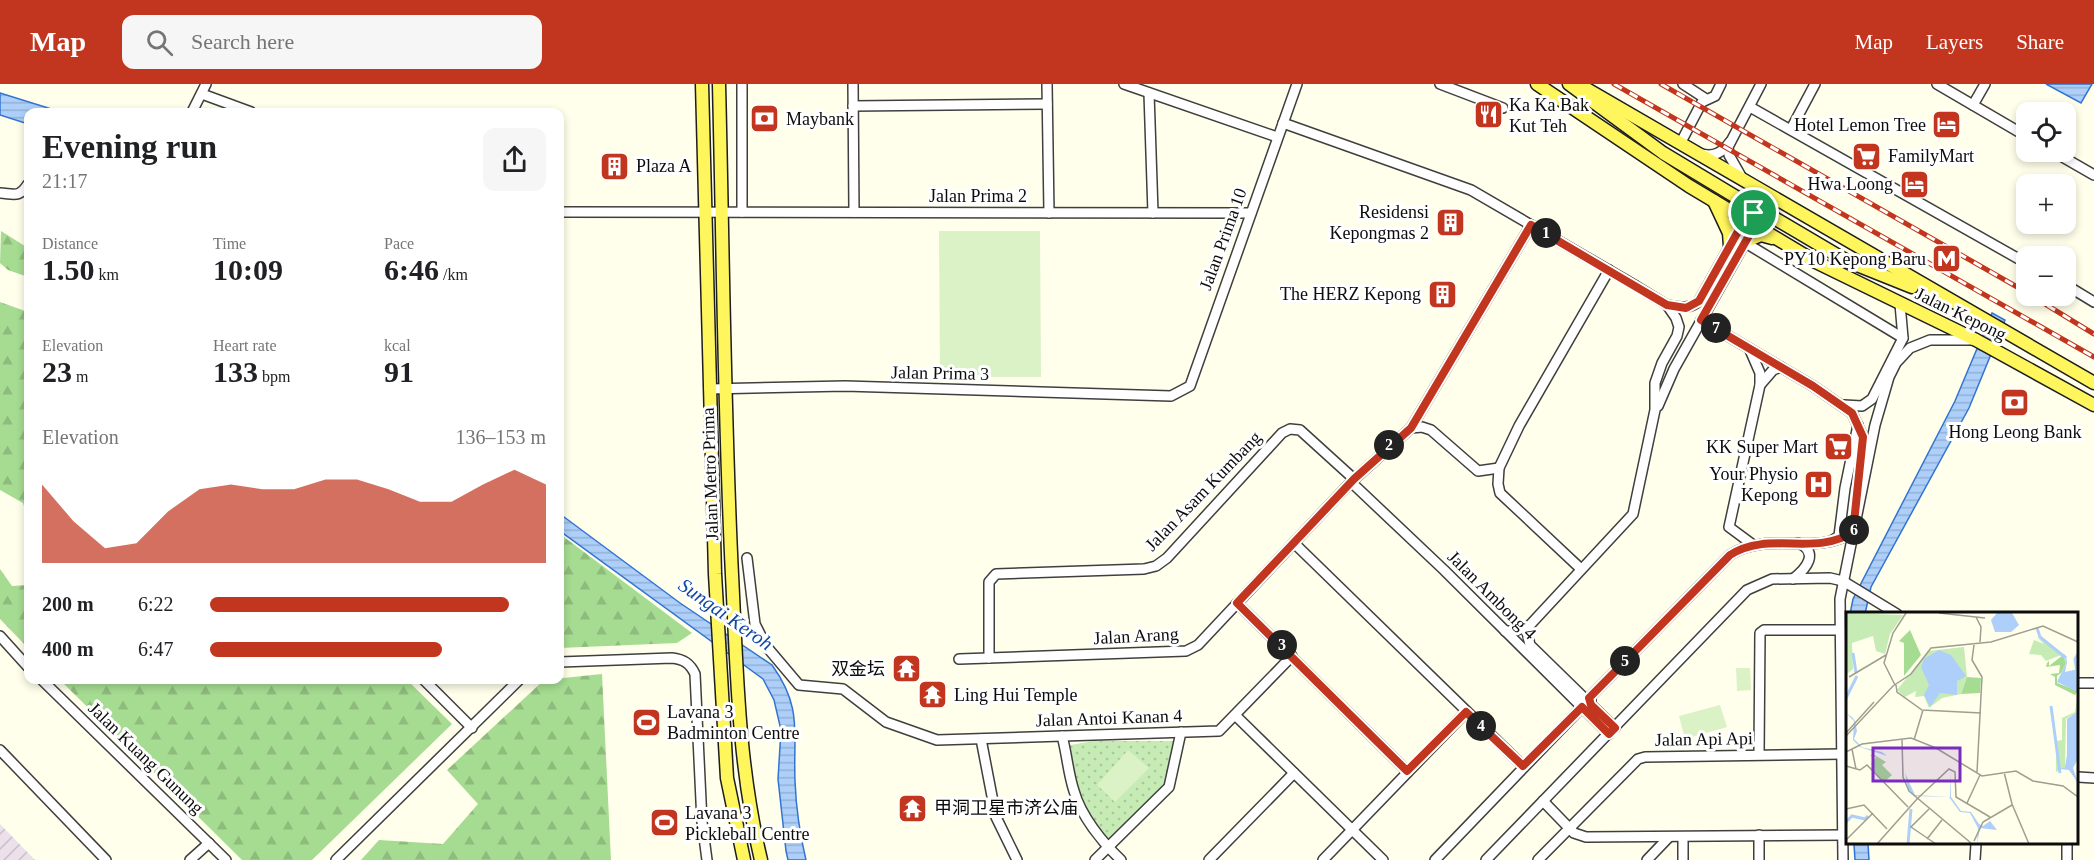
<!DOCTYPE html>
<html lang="en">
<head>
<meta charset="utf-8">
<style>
	body { margin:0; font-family:"Times New Roman","Noto Sans SC",serif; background:#f6f6f6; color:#202124; height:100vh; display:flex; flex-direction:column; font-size:22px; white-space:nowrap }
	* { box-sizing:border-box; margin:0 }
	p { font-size:20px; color:#757577 }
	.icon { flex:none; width:33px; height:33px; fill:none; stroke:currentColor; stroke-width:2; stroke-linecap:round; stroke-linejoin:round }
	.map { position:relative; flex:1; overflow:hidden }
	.panel { position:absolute; left:24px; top:24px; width:540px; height:576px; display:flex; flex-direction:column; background:#fff; border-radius:12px; box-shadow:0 3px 9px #0003 }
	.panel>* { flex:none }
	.controls { position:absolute; left:2016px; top:18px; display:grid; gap:12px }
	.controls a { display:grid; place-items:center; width:60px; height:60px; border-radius:12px; background:#fff; box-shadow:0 3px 9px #0003; font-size:30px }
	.pin { position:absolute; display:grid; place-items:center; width:51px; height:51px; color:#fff; margin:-26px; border:3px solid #fff; border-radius:50%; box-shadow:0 2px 6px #0007 }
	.km { position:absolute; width:30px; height:30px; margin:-15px; border-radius:50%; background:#222; color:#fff; font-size:16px; line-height:30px; text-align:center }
	.round { display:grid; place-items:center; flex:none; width:63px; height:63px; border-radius:12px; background:#f6f6f6 }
	.headline { display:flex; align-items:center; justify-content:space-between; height:102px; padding:0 18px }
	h1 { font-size:33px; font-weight:700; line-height:45px }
	.metrics { display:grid; grid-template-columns:repeat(3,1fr); gap:9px; height:102px; padding:6px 18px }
	.metrics div { display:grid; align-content:center }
	.metrics b { font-size:30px; font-weight:700 }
	.metrics small { font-size:16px; font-weight:400 }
	.metrics p { font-size:16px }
	.chart { height:168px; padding:12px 18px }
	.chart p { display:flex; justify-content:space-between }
	.chart svg { width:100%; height:108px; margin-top:6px; fill:#c2351e; opacity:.7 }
	ul { padding:0 18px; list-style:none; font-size:20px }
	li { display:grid; grid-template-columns:96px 72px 1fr; align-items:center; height:45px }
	li i { height:15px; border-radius:8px; background:#c2351e }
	header { display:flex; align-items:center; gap:36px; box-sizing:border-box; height:84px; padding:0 30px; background:#c2351e; color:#fff }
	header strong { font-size:28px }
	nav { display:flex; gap:33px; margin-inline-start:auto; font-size:21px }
	.search { width:420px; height:54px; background:#f6f6f6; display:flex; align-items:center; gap:15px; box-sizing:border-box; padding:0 21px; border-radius:12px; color:#757577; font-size:22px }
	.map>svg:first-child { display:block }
	.industrial { fill:url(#industrial-furrows) }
	.grass { fill:url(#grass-dots) }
	.forest { fill:url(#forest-firs) }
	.pitch { fill:#daf2c6 }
	.water { fill:url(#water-rules); stroke:#3174d3; stroke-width:1.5 }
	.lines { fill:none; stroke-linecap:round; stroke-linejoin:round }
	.minor-casing { stroke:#3f3f3f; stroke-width:12 }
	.major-casing { stroke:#1d1d1d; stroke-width:15 }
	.minor { stroke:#fff; stroke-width:9 }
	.major { stroke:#fff55c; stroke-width:12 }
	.rail-casing { stroke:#c2351e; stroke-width:5 }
	.rail { stroke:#fff; stroke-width:3; stroke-dasharray:9; stroke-linecap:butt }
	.route-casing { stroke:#fff; stroke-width:12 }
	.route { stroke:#c2351e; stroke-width:8 }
	.labels { text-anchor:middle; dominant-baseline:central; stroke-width:6; stroke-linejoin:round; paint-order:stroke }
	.poi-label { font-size:18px; fill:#0c0c0c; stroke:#fff; text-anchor:start }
	.street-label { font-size:18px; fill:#0c0c0c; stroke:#fff }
	.water-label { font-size:20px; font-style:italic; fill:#1048a3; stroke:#fff }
	.inset-river { fill:none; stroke:#adcff9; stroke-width:3 }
	.inset-road { fill:none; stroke:#9e9e92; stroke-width:1.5 }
	.view { fill:#7b2cbf; fill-opacity:0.15; stroke:#7b2cbf; stroke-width:3 }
	.inset-edge { fill:none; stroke:#0c0c0c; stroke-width:3 }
</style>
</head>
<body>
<header>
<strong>Map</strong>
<div class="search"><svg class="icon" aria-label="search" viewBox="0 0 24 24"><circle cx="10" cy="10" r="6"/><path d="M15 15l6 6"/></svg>Search here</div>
<nav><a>Map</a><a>Layers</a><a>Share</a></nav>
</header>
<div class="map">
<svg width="2094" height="776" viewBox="0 0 2094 776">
	<defs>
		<pattern id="industrial-furrows" width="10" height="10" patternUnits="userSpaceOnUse" patternTransform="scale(1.5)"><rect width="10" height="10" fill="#ece0eb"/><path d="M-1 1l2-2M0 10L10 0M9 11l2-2" fill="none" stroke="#c9bfc8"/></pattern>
		<pattern id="grass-dots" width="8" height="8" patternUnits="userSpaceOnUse" patternTransform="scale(1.5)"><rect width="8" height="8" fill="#c6ebb4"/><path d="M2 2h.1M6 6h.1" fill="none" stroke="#a9c89a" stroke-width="1.8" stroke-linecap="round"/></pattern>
		<pattern id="forest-firs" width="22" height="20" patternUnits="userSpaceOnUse" patternTransform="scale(1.5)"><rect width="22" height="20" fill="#a6dc92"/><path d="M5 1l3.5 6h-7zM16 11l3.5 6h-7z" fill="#8ebc7d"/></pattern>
		<pattern id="water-rules" width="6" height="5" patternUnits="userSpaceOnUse" patternTransform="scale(1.5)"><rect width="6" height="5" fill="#adcff9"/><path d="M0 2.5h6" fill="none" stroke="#94b1d4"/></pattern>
	</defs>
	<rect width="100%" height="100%" fill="#ffffeb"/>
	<polygon class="industrial" points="0,740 35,776 0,776"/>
	<polygon class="grass" points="1094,657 1179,657 1169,703 1107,763 1080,721 1065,662"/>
	<g class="forest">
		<polygon points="1,147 28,164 28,193 8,186 0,179"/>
		<polygon points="0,218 28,228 28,435 23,419 0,406"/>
		<polygon points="560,450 692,549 677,559 560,564"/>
		<polygon points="0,485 12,502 28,501 28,564 0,535"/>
		<polygon points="602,590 611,776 361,776 379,756 443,760 478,720 447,686 544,596"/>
		<polygon points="60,596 407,596 452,640 312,776 242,776"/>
	</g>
	<g class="pitch">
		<polygon points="939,147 1040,147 1041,293 940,293"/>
		<polygon points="1736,584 1750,584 1751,606 1737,607"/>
		<polygon points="1720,621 1727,643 1685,655 1679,632"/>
		<polygon points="1128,666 1149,684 1115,718 1097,701"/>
	</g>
	<g class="water">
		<polygon points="2046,0 2092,0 2081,19"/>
		<polygon points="0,9 61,28 28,28 28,40 0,31"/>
		<polygon points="1992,229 2005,236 1969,324 1871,503 1865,530 1850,530 1853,515 1955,317"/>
		<path d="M560 430 680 519 772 581C803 624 793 649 795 697 796 723 800 751 806 776H788L786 767 778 695 781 646 774 616 763 595 560 447Z"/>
		<polygon points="1854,760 1868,760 1869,776 1855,776"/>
	</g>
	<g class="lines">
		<defs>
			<g id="minor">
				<polyline points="742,0 742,128"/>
				<polyline points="853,0 854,128"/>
				<polyline points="1047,0 1049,129"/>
				<polyline points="1124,0 1277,53"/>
				<polyline points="1440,0 1503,24"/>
				<polyline points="1683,0 1706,15"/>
				<polyline points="1937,0 2026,52"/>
				<polyline points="1149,9 1153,129"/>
				<polyline points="202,10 251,28"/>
				<polyline points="1973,21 1985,0"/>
				<polyline points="853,22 1047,20"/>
				<polyline points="1750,23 2026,179"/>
				<polyline points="192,28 206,0"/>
				<polyline points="1283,39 1471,106 1636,202 1667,221 1676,234 1679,243 1677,252 1662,279 1655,299 1655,326 1633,430 1529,542 1514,547 1505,547"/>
				<polyline points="1791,45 1815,0"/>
				<polyline points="1680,60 1702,18 1715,12 1721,0"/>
				<polyline points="2054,68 2094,91"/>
				<path d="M1701 70C1714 73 1722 69 1730 58"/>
				<polyline points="1742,94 1729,71 1728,63 1761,0"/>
				<path d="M0 109C15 110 19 114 28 100"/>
				<polyline points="560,128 1251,129"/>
				<polyline points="1744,158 1903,254"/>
				<polyline points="2066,201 2094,218"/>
				<path d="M1667 221C1679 223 1689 226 1699 217L1745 135"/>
				<polyline points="1701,236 1813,302 1852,329 1863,353 1859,395"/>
				<polyline points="1750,266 1760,289 1760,301 1729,443 1752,460"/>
				<polyline points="1760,301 1773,286 1781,283"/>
				<polyline points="709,305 845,302 1171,312 1190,302 1297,0"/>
				<polyline points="1844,321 1862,322 1872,315 1903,254 1900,220"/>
				<polyline points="1658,322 1674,285 1755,141"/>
				<polyline points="1411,344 1422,343 1431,346 1478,387 1499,384"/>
				<polyline points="1351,398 1444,486 1609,650"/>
				<polyline points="1833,456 1839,452 1845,404 1858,341"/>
				<polyline points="1294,459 1523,682"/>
				<polyline points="747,474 755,540 766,562 799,601 843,605 886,638 937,656 1219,647 1292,572"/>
				<polyline points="1581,485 1500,409 1498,400 1499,384 1519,342 1609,186"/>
				<path d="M1793 495C1806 485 1820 468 1798 459"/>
				<polyline points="1237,519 1407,687"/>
				<polyline points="1529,542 1527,548 1530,561 1615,644"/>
				<polyline points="0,552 28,583"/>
				<polyline points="989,574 989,498 996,490 1144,485 1156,482 1167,474 1282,349 1290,345 1300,346 1354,395"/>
				<polyline points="959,575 1186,567 1198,561 1351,398 1411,344 1531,141"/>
				<path d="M560 578 672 574C683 575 690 579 695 590L702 738 707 776"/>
				<polyline points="42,596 226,776"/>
				<polyline points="424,596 472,644"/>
				<polyline points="2078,599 2094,599"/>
				<path d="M1591 621V612L1730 471C1769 446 1816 473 1853 448"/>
				<polyline points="1235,631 1383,776"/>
				<path d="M1062 652C1067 670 1068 689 1074 707 1081 732 1102 758 1121 776"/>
				<polyline points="981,655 996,733 1017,776"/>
				<polyline points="0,666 106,776"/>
				<polyline points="1759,670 1760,549 1764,546 1840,546"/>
				<polyline points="2078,693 2094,694"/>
				<polyline points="1543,717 1574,749 1586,753 1843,751"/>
				<polyline points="1759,751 1759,776"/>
				<polyline points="1683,753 1683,776"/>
				<polyline points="190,776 209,759"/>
				<polyline points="336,776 519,596"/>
				<polyline points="1095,776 1169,703 1181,648"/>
				<polyline points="1209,776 1294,689"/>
				<polyline points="1323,776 1466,628"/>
				<polyline points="1435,776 1582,623"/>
				<polyline points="1486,776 1747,506 1772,495 1830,494 1843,497 1897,530"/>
				<polyline points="1538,776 1638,675 1645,673 1842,670"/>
				<polyline points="1647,776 1669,753"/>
				<polyline points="1843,776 1840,515 1875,341 1889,293 1896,279 1910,264 1930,256 1972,256"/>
				<polyline points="1975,776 1976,760"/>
				<polyline points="2067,776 2067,760"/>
			</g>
			<g id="major">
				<polyline points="702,0 715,490 727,694 744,776"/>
				<path d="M719 0C723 164 724 328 732 491 737 589 738 680 761 776"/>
				<polyline points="1537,0 1689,102 1816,178 1976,256 2094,321"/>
				<polyline points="1569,0 1663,69 1746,119 1752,125 1755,135"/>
				<polyline points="1578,0 2094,299"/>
				<polyline points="1714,117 1729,149 1730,162"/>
				<polyline points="1745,135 1754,129 1769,131 1847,177 1912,203"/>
				<polyline points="1744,158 1761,151 1772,154"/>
			</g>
		</defs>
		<use href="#minor" class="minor-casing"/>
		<use href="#major" class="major-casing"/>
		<use href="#minor" class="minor"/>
		<use href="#major" class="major"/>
		<defs>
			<g id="rail">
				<polyline points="1614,0 2094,273"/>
				<polyline points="1661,0 2026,208"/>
				<polyline points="2032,212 2094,250"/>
			</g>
		</defs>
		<use href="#rail" class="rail-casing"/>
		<use href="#rail" class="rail"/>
	</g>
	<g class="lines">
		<defs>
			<path id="route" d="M1754 129 1755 141 1701 236 1813 302 1852 329 1863 353 1853 448C1815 473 1769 446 1730 471L1589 614 1591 621 1615 644 1609 650 1582 623 1523 682 1466 628 1407 687 1237 519 1354 395 1411 344 1531 141 1667 221 1686 224 1699 217 1745 135Z"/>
		</defs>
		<use href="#route" class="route-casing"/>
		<use href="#route" class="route"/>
	</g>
	<defs>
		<symbol id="restaurant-square" viewBox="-11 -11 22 22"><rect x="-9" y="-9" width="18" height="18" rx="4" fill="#c2351e" stroke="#fff"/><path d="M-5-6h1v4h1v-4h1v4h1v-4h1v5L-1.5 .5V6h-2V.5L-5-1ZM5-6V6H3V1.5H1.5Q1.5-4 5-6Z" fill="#fff"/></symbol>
		<symbol id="bank-square" viewBox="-11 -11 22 22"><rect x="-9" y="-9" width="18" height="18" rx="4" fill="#c2351e" stroke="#fff"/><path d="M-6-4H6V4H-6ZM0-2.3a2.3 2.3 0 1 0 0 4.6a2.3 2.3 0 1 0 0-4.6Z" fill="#fff"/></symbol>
		<symbol id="hotel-square" viewBox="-11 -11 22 22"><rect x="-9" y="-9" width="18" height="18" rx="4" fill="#c2351e" stroke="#fff"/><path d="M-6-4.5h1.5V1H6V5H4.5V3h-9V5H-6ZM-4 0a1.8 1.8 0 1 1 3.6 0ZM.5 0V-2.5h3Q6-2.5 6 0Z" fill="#fff"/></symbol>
		<symbol id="supermarket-square" viewBox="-11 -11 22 22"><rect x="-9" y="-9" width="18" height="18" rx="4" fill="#c2351e" stroke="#fff"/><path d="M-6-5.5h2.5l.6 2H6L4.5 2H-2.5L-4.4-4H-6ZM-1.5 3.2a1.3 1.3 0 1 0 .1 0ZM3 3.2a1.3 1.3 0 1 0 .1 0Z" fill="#fff"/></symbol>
		<symbol id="building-square" viewBox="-11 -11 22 22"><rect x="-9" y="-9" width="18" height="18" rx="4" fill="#c2351e" stroke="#fff"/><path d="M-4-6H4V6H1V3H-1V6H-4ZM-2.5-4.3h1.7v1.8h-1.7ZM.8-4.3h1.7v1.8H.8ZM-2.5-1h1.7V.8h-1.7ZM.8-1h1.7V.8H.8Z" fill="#fff"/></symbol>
		<symbol id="metro-square" viewBox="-11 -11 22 22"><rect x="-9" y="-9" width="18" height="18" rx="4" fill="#c2351e" stroke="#fff"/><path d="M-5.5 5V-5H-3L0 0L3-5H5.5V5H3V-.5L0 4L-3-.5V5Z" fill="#fff"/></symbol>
		<symbol id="hospital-square" viewBox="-11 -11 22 22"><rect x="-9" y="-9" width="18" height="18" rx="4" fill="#c2351e" stroke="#fff"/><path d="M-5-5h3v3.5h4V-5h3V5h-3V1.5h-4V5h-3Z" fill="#fff"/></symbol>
		<symbol id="temple-square" viewBox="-11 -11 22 22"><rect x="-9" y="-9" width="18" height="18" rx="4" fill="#c2351e" stroke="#fff"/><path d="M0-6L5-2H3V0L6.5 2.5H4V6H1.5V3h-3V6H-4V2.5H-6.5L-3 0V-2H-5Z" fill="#fff"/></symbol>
		<symbol id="stadium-square" viewBox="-11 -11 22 22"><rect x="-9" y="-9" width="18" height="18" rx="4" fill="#c2351e" stroke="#fff"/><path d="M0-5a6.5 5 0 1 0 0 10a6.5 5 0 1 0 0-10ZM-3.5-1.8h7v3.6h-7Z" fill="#fff"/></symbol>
	</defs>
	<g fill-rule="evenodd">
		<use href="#restaurant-square" x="1472" y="14" width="33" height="33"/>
		<use href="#bank-square" x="748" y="18" width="33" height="33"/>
		<use href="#hotel-square" x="1930" y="24" width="33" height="33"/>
		<use href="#supermarket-square" x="1850" y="56" width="33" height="33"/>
		<use href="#building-square" x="598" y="66" width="33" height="33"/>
		<use href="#hotel-square" x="1898" y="84" width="33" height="33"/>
		<use href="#building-square" x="1434" y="122" width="33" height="33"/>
		<use href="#metro-square" x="1930" y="158" width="33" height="33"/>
		<use href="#building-square" x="1426" y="194" width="33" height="33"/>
		<use href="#bank-square" x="1998" y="302" width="33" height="33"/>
		<use href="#supermarket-square" x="1822" y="346" width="33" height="33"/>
		<use href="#hospital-square" x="1802" y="384" width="33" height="33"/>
		<use href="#temple-square" x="890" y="568" width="33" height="33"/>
		<use href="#temple-square" x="916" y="594" width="33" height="33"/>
		<use href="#stadium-square" x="630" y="622" width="33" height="33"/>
		<use href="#temple-square" x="896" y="708" width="33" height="33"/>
		<use href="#stadium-square" x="648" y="722" width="33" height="33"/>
	</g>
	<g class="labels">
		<g class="poi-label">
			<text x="1509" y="21">Ka Ka Bak<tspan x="1509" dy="21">Kut Teh</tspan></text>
			<text x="786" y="35">Maybank</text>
			<text x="1926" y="41" text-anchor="end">Hotel Lemon Tree</text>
			<text x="1888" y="72">FamilyMart</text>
			<text x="636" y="82">Plaza A</text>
			<text x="1893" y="100" text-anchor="end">Hwa Loong</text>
			<text x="1429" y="128" text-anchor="end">Residensi<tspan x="1429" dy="21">Kepongmas 2</tspan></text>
			<text x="1926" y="175" text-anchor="end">PY10 Kepong Baru</text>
			<text x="1421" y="210" text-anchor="end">The HERZ Kepong</text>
			<text x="2015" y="348" text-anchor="middle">Hong Leong Bank</text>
			<text x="1818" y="363" text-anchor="end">KK Super Mart</text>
			<text x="1798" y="390" text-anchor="end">Your Physio<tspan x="1798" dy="21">Kepong</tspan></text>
			<text x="885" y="585" text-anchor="end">双金坛</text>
			<text x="954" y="611">Ling Hui Temple</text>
			<text x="667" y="628">Lavana 3<tspan x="667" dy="21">Badminton Centre</tspan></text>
			<text x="934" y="724">甲洞卫星市济公庙</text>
			<text x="685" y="729">Lavana 3<tspan x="685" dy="21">Pickleball Centre</tspan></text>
		</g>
		<g class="street-label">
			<text x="978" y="112">Jalan Prima 2</text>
			<text transform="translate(1223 155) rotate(-70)">Jalan Prima 10</text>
			<text transform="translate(1961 230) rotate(26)">Jalan Kepong</text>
			<text transform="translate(940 289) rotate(1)">Jalan Prima 3</text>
			<text transform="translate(710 390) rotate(-92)">Jalan Metro Prima</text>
			<text transform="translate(1203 407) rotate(-46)">Jalan Asam Kumbang</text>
			<text transform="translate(1492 511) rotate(45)">Jalan Ambong 4</text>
			<text transform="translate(1136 552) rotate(-3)">Jalan Arang</text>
			<text transform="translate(1109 634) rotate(-2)">Jalan Antoi Kanan 4</text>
			<text transform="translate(1704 655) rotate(-1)">Jalan Api Api</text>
			<text transform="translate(146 674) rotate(44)">Jalan Kuang Gunung</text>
		</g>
		<g class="water-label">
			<text transform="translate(726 530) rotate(35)">Sungai Keroh</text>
		</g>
	</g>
	<g transform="translate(1846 528)">
		<rect width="232" height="232" fill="#ffffeb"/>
		<path d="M0 1 57 3 44 22 39 42 30 39 27 24 6 31 7 57 1 62ZM191 25 207 36 215 43 200 49 195 43 183 42 188 28 198 32ZM118 35 121 65 115 82 96 86 83 96 78 84 69 85 70 79 59 85 51 78 82 39ZM232 81V99L220 107 219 155 210 160V129L216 128V106L229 100Z" fill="#c6ebb4"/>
		<path d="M64 18 75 43 58 64V31L53 29ZM217 43 220 51 215 61 211 64V71L232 79 229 83 209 73V65L204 62 213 61 214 53 200 55 201 51 203 49V54ZM121 65 135 66 134 81 115 82ZM27 142 40 150 36 153 46 163 38 170 24 155 29 157 25 152 30 145 24 144Z" fill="#a6dc92"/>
		<path d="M151 1H166L173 13 165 20H149L145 8ZM93 38 105 43 120 64 111 69V83L94 81 84 95 78 83 83 73 75 55 78 47ZM218 42 220 44 221 50 219 60 232 57V80L211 70 220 51ZM232 99V147L227 156 232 171 223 158 214 157 219 155 221 143V107ZM0 101 6 105 9 109 11 119 8 127 12 131 15 135 36 140 41 144 43 150 59 161 69 183 104 185V158L110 146 104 158 105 185 115 199 125 200 133 212 137 214 144 209 151 218 134 216 131 232 132 216 124 201 114 200 103 185 69 184 62 177 59 161 43 150 41 144 14 135 7 128 8 109Z" fill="#adcff9"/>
		<path class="inset-river" d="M191 16 194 25 220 46M7 41 10 61M231 60 229 47 232 42M0 86 11 64M205 94 214 161M0 210 6 204 19 207 22 204M62 232 65 197"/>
		<path class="inset-road" d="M93 1 139 6M130 5 135 15 134 30M128 33 126 48 136 65 131 160M3 65 40 43M49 73 38 51 47 21 60 1M50 73 51 80 76 98 135 101M0 121 28 90M0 124 47 74 65 62 85 36 145 30 197 14 232 30M56 127 57 165 63 179 125 231M68 128 77 98M6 137 10 157M0 140 16 132 65 126 90 136 136 164 170 159 187 169 217 174 232 185M0 154 14 158 21 153 62 195M158 160 166 192 183 232M71 187 103 157 109 160 110 185 144 205M121 191 134 163M0 197 18 193 41 217M83 197 65 215 90 232M81 227 96 208M0 228 27 201M128 229 137 210 166 193M31 232 71 187"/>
		<path class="view" d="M27 136H114V169H27Z"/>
		<rect width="232" height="232" class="inset-edge"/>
	</g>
</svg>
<div class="controls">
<a><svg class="icon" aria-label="locate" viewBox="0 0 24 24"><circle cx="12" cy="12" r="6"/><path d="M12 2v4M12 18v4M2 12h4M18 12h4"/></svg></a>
<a>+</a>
<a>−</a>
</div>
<div class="pin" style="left:1754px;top:129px;background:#1e9e55"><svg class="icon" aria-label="arrive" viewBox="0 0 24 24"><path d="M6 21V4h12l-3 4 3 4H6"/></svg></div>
<b class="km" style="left:1546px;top:149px">1</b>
<b class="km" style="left:1389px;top:361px">2</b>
<b class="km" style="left:1282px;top:561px">3</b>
<b class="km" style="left:1481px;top:642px">4</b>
<b class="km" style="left:1625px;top:577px">5</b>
<b class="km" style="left:1854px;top:446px">6</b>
<b class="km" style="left:1716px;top:244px">7</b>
<section class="panel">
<div class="headline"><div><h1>Evening run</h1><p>21:17</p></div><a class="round"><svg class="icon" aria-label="share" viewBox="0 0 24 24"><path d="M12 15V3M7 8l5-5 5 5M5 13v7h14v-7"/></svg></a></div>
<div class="metrics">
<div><p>Distance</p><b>1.50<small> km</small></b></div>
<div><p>Time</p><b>10:09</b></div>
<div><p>Pace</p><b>6:46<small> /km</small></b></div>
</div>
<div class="metrics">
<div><p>Elevation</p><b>23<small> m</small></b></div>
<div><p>Heart rate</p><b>133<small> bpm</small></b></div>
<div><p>kcal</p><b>91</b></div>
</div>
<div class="chart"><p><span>Elevation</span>136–153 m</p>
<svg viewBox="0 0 160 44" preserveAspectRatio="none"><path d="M0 44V12L10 27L20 38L30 36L40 23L50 14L60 12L70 14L80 14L90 10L100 10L110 14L120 19L130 19L140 12L150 6L160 12V44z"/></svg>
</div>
<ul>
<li><b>200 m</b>6:22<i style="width:89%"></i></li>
<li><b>400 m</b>6:47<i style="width:69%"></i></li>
</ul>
</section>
</div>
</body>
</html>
